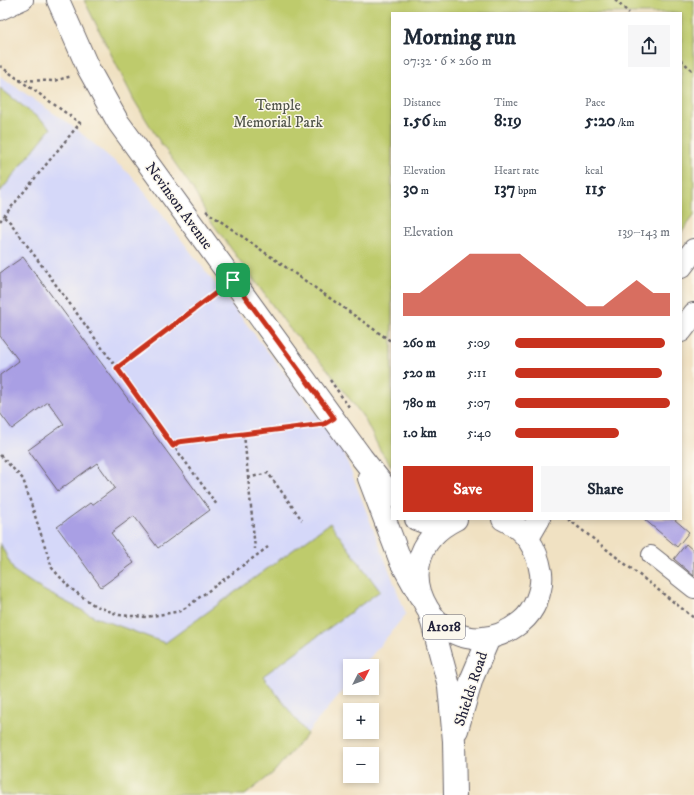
<!DOCTYPE html>
<html lang="en">
<head>
<meta charset="utf-8">
<style>
	body { margin:0; font-family:"IM FELL DW Pica",serif; background:#f6f6f7; color:#1f2937; height:100vh; display:flex; flex-direction:column; font-size:15px; white-space:nowrap }
	* { box-sizing:border-box; margin:0 }
	p { font-size:13px; color:#747a83 }
	.icon { flex:none; width:22px; height:22px; fill:none; stroke:currentColor; stroke-width:2; stroke-linecap:round; stroke-linejoin:round }
	.map { position:relative; flex:1; overflow:hidden }
	.sheet { position:absolute; left:391px; top:12px; width:291px; height:508px; display:flex; flex-direction:column; background:#fff; border-radius:0px; box-shadow:0 2px 6px #0003 }
	.sheet>* { flex:none }
	.needle { width:26px; rotate:48deg }
	.buttons { position:absolute; left:343px; top:659px; display:grid; gap:8px }
	.buttons a { display:grid; place-items:center; width:36px; height:36px; border-radius:0px; background:#fff; box-shadow:0 2px 6px #0003; font-size:20px }
	.pin { position:absolute; display:grid; place-items:center; width:34px; height:34px; color:#fff; margin:-17px; border-radius:8px; box-shadow:0 2px 6px #0006 }
	.round { display:grid; place-items:center; flex:none; width:42px; height:42px; border-radius:0px; background:#f6f6f7 }
	.headline { display:flex; align-items:center; justify-content:space-between; height:68px; padding:0 12px }
	h1 { font-size:22px; font-weight:800; line-height:30px }
	.stats { display:grid; grid-template-columns:repeat(3,1fr); gap:6px; height:68px; padding:4px 12px }
	.stats div { display:grid; align-content:center }
	.stats b { font-size:17px; font-weight:800 }
	.stats small { font-size:11px; font-weight:400 }
	.stats p { font-size:11px }
	.chart { height:112px; padding:8px 12px }
	.chart p { display:flex; justify-content:space-between }
	.chart svg { width:100%; height:72px; margin-top:4px; fill:#c8321e; opacity:.7 }
	.action { display:flex; gap:8px; margin-top:auto; padding:8px 12px }
	.action a { flex:1; height:46px; border-radius:0px; background:#c8321e; color:#fff; font-size:16px; font-weight:800; line-height:46px; text-align:center }
	.action a+a { background:#f6f6f7; color:#1f2937 }
	ul { padding:0 12px; list-style:none; font-size:13px }
	li { display:grid; grid-template-columns:64px 48px 1fr; align-items:center; height:30px }
	li i { height:10px; border-radius:5px; background:#c8321e }
	.map>svg:first-child { display:block }
	.built { fill:#d5d8f9 }
	.green { fill:#becb6c; stroke:#707654 }
	.building { fill:#a99fe4 }
	.lines { fill:none; stroke-linecap:round; stroke-linejoin:round }
	.minor-casing { stroke:#6a656a; stroke-width:20 }
	.tertiary-casing { stroke:#6a656a; stroke-width:24 }
	.trunk-casing { stroke:#6a656a; stroke-width:24 }
	.path { stroke:#6a656a; stroke-width:2.5; stroke-dasharray:3 3; stroke-linecap:butt }
	.minor { stroke:#fff; stroke-width:18 }
	.tertiary { stroke:#fff; stroke-width:22 }
	.trunk { stroke:#fff; stroke-width:22 }
	.route-casing { stroke:#fff; stroke-width:8 }
	.route { stroke:#c8321e; stroke-width:5 }
	.labels { text-anchor:middle; dominant-baseline:central; stroke-width:3; stroke-linejoin:round; paint-order:stroke }
	.shield { fill:#fbf7ec; stroke:#636270; stroke-width:1 }
	.shield-label { font-size:14px; font-weight:bold; fill:#22223b }
	.park-label { font-size:15px; fill:#51554a; stroke:#fbf7ec }
	.street-label { font-size:15px; fill:#22223b; stroke:#fbf7ec }
</style>
</head>
<body>
<div class="map">
<svg width="694" height="795" viewBox="0 0 694 795">
	<rect width="100%" height="100%" fill="#fbf7ec"/>
	<filter id="ink" filterUnits="userSpaceOnUse"><feTurbulence type="fractalNoise" baseFrequency=".025" numOctaves="2"/><feDisplacementMap in="SourceGraphic" scale="8" xChannelSelector="R" yChannelSelector="G"/><feConvolveMatrix kernelMatrix="1 2 1 2 8 2 1 2 1" color-interpolation-filters="sRGB"/></filter>
	<filter id="wash" filterUnits="userSpaceOnUse"><feTurbulence type="fractalNoise" baseFrequency=".012" numOctaves="4" result="noise"/><feDisplacementMap in="SourceGraphic" scale="16" xChannelSelector="R" yChannelSelector="G"/><feGaussianBlur stdDeviation="0.9" result="paint"/><feColorMatrix in="noise" values="0 0 0 0 0 0 0 0 0 0 0 0 0 0 0 0 0 1.4 0 .05"/><feComposite in="paint" operator="in"/></filter>
	<g filter="url(#wash)">
		<rect width="100%" height="100%" fill="#f0e1c2"/>
		<polygon class="built" points="0,76 75,128 132,176 324,424 342,448 406,614 363,666 350,666 350,682 273,773 245,795 0,795"/>
		<g class="green">
			<polygon points="84,0 694,0 694,216 681,233 681,13 392,13 392,467 380,450 364,418 328,370 289,328 208,217 193,189 158,139 134,100"/>
			<polygon points="0,88 51,128 0,192"/>
			<polygon points="330,523 380,591 263,676 307,734 273,773 245,795 0,795 0,543 14,571 41,589 95,617 165,643"/>
		</g>
		<g id="blocks">
			<g class="building">
				<polygon points="23,257 210,510 158,548 134,516 111,533 134,563 101,587 57,527 90,503 92,505 115,488 97,463 58,491 28,450 64,424 48,402 12,429 0,413 0,375 19,361 0,336 0,273"/>
				<polygon points="644,519 674,519 689,532 677,547"/>
				<polygon points="686,544 694,551 694,576 674,559"/>
			</g>
		</g>
	</g>
	<g filter="url(#ink)">
		<use href="#blocks" fill-opacity="0" stroke="#6a656a" stroke-width="1"/>
		<g class="lines">
			<defs>
				<g id="minor">
					<polyline points="0,11 24,0"/>
					<polyline points="651,555 694,589"/>
				</g>
				<g id="tertiary">
					<polyline points="58,0 88,68 118,122 362,458 392,496"/>
					<polyline points="369,478 401,562 420,596"/>
					<polyline points="416,519 440,528"/>
				</g>
				<g id="trunk">
					<polyline points="681,267 694,250"/>
					<polyline points="681,331 694,314"/>
					<path d="M456 519C370 561 445 682 521 622 534 612 543 590 541 573 537 548 526 530 503 519"/>
					<polyline points="528,538 539,519"/>
					<polyline points="430,615 449,686 454,741 455,795"/>
					<polyline points="457,730 472,678 489,638"/>
				</g>
			</defs>
			<use href="#minor" class="minor-casing"/>
			<use href="#tertiary" class="tertiary-casing"/>
			<use href="#trunk" class="trunk-casing"/>
			<g class="path">
				<polyline points="615,0 629,13"/>
				<polyline points="681,60 694,72"/>
				<polyline points="0,66 80,123 0,221"/>
				<polyline points="19,80 54,81 72,76"/>
				<polyline points="206,211 392,342"/>
				<polyline points="4,217 10,222 217,505"/>
				<polyline points="117,368 219,291"/>
				<polyline points="330,380 349,407"/>
				<polyline points="244,434 255,549"/>
				<polyline points="173,446 178,442 317,425"/>
				<polyline points="0,455 23,479 52,568 70,588 94,605 119,615 146,617 181,611 268,547"/>
				<polyline points="248,478 268,473 302,520"/>
				<polyline points="568,519 694,618"/>
			</g>
			<use href="#minor" class="minor"/>
			<use href="#tertiary" class="tertiary"/>
			<use href="#trunk" class="trunk"/>
		</g>
	</g>
	<g class="lines" filter="url(#ink)">
		<defs>
			<polygon id="route" points="233,280 334,418 324,424 178,442 173,446 117,368"/>
		</defs>
		<use href="#route" class="route-casing"/>
		<use href="#route" class="route"/>
	</g>
	<g class="labels">
		<rect class="shield" x="423" y="615" width="42" height="24" rx="3"/>
		<g class="shield-label">
			<text x="444" y="627">A1018</text>
		</g>
		<g class="park-label">
			<text x="278" y="105">Temple<tspan x="278" dy="17">Memorial Park</tspan></text>
		</g>
		<g class="street-label">
			<text transform="translate(179 206) rotate(54)">Nevinson Avenue</text>
			<text transform="translate(471 689) rotate(-72)">Shields Road</text>
		</g>
	</g>
</svg>
<div class="buttons">
<a><svg class="needle" viewBox="-14 -14 28 28"><path d="M0-13l5 13h-10z" fill="#e53935"/><path d="M0 13l5-13h-10z" fill="#747a83"/></svg></a>
<a>+</a>
<a>−</a>
</div>
<div class="pin" style="left:233px;top:280px;background:#1e9e55"><svg class="icon" aria-label="arrive" viewBox="0 0 24 24"><path d="M6 21V4h12l-3 4 3 4H6"/></svg></div>
<section class="sheet">
<div class="headline"><div><h1>Morning run</h1><p>07:32 · 6 × 260 m</p></div><a class="round"><svg class="icon" aria-label="share" viewBox="0 0 24 24"><path d="M12 15V3M7 8l5-5 5 5M5 13v7h14v-7"/></svg></a></div>
<div class="stats">
<div><p>Distance</p><b>1.56<small> km</small></b></div>
<div><p>Time</p><b>8:19</b></div>
<div><p>Pace</p><b>5:20<small> /km</small></b></div>
</div>
<div class="stats">
<div><p>Elevation</p><b>30<small> m</small></b></div>
<div><p>Heart rate</p><b>137<small> bpm</small></b></div>
<div><p>kcal</p><b>115</b></div>
</div>
<div class="chart"><p><span>Elevation</span>139–143 m</p>
<svg viewBox="0 0 160 44" preserveAspectRatio="none"><path d="M0 44V30L10 30L20 22L30 14L40 6L50 6L60 6L70 6L80 14L90 22L100 30L110 38L120 38L130 30L140 22L150 30L160 30V44z"/></svg>
</div>
<ul>
<li><b>260 m</b>5:09<i style="width:97%"></i></li>
<li><b>520 m</b>5:11<i style="width:95%"></i></li>
<li><b>780 m</b>5:07<i style="width:100%"></i></li>
<li><b>1.0 km</b>5:40<i style="width:67%"></i></li>
</ul>
<div class="action"><a>Save</a><a>Share</a></div>
</section>
</div>
</body>
</html>
